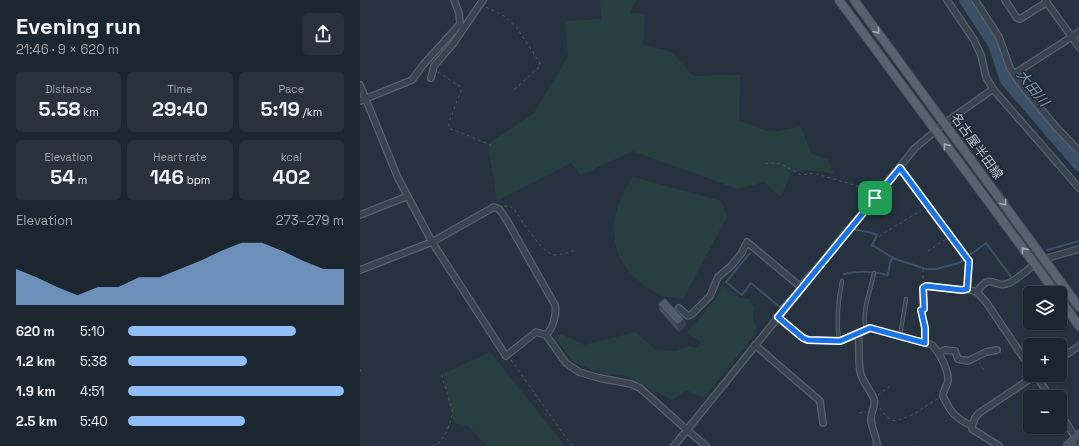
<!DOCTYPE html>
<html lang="en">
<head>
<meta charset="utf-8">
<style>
	body { margin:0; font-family:"Space Grotesk","Noto Sans JP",sans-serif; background:#29323c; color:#f1f3f6; height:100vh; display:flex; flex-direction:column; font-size:15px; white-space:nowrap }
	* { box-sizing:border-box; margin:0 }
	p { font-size:13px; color:#a0a5ab }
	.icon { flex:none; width:22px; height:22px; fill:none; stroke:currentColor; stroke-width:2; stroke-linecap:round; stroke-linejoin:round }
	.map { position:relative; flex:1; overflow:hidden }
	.panel { display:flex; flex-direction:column; background:#1c2630; width:360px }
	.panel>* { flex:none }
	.tools { position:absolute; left:663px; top:286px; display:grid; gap:8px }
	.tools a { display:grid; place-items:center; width:44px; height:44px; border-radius:6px; background:#1c2630; box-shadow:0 1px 3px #0004,0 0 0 1px #3a434c; font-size:20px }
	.pin { position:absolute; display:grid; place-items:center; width:34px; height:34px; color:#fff; margin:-17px; border-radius:8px; box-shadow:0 2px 6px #0006 }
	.round { display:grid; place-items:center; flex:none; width:42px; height:42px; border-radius:6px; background:#29323c }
	.head { display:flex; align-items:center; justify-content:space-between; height:68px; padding:0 16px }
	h1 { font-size:22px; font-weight:800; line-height:30px }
	.metrics { display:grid; grid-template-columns:repeat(3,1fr); gap:6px; height:68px; padding:4px 16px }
	.metrics div { display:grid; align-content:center; border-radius:6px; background:#29323c; text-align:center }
	.metrics b { font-size:20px; font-weight:800 }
	.metrics small { font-size:11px; font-weight:400 }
	.metrics p { font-size:11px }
	.chart { height:112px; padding:8px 16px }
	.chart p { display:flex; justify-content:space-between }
	.chart svg { width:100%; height:72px; margin-top:4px; fill:#90bdf6; opacity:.7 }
	ul { padding:0 16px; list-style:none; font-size:13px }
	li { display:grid; grid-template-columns:64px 48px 1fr; align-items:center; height:30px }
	li i { height:10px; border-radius:5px; background:#90bdf6 }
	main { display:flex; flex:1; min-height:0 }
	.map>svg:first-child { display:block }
	.green { fill:#283f41 }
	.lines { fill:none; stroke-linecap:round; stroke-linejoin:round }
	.stream { stroke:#3c5168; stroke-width:2 }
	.river { stroke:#3c5168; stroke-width:12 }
	.lane-casing { stroke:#58626d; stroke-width:4.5 }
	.street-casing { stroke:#58626d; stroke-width:8 }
	.secondary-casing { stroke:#58626d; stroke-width:9 }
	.primary-casing { stroke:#444d59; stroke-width:10 }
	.path { stroke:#465c5e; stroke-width:1; stroke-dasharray:3 3; stroke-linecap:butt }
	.lane { stroke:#3a4450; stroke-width:2.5 }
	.street { stroke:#3a4450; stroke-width:5.5 }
	.secondary { stroke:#485363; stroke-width:7 }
	.primary { stroke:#586370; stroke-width:8 }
	.wall { fill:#44505c }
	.shaded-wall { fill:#37414b }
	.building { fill:#4f5d6b; stroke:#37414b }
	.oneway { stroke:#a4adb8 }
	.route-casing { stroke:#fff; stroke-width:8 }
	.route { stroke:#1a73e8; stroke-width:5 }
	.labels { text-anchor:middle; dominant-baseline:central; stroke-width:3; stroke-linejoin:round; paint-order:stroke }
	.street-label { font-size:13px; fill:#b7bfca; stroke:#1f2935 }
	.water-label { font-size:14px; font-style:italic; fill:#7891ac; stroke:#1f2935 }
</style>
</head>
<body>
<main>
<section class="panel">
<div class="head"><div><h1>Evening run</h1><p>21:46 · 9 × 620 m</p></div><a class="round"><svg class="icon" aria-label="share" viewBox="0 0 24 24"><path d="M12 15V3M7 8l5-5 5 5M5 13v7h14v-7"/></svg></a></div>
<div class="metrics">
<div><p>Distance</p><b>5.58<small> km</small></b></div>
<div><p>Time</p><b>29:40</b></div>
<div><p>Pace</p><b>5:19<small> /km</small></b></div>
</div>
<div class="metrics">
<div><p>Elevation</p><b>54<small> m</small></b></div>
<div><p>Heart rate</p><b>146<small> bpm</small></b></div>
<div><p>kcal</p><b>402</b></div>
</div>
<div class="chart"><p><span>Elevation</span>273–279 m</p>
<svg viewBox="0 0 160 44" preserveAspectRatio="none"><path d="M0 44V22L10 27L20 33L30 38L40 33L50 33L60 27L70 27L80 22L90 17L100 11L110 6L120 6L130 11L140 17L150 22L160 22V44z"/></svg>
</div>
<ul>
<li><b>620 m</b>5:10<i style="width:78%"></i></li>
<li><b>1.2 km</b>5:38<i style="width:55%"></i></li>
<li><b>1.9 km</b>4:51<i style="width:100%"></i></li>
<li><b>2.5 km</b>5:40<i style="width:54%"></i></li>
</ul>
</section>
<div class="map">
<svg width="719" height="446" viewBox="0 0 719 446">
	<rect width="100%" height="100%" fill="#263240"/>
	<g class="green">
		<polygon points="240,0 276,0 270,13 285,14 283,45 312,52 333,76 380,75 379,121 410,132 441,127 451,153 468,160 474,174 454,170 431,172 421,197 404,182 378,189 273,151 221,175 211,163 137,201 128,144 174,113 208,57 205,21 241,19"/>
		<path d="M273 177 361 201 367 217 323 299C318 298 313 298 308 297 299 296 290 289 283 284 245 258 248 212 273 177Z"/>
		<polygon points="362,285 380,298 389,299 394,307 393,318 397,332 343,398 326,390 312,400 264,375 241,374 212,361 195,337 201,334 224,345 276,332 295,350 316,351 328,346 338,348 341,342 327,333 356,299"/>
		<polygon points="130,352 205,446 127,446 108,426 94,423 83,374"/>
	</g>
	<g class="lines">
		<g class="stream">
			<polyline points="687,250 719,241"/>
			<polyline points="390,253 366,282 382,295 391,283 420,307 435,291"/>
			<path d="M484 274C500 271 511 271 528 275L530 263 533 257"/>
			<path d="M440 282 459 261 485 228C496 231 507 230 517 235L512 245 535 259 566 269H576L599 263 626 243 652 278"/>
		</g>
		<polyline class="river" points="605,0 634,44 646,80 719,165"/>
		<defs>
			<g id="lane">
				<path d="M506 329C501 312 511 289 514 273"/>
				<polyline points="540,336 546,299"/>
				<path d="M479 341C476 321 478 301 482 281"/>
			</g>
			<g id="street">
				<polyline points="587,0 614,40 621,55 626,77 633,89 719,188"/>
				<polyline points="615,0 639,37 650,68 662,86 696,127 719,151"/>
				<polyline points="645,0 657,18 660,19 687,2"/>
				<polyline points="685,0 719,47"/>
				<polyline points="654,74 719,32"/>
				<polyline points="71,78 74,66 93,44 123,0"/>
				<polyline points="0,85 38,178 72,242 146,356 176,332 186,335 206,363 219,372 239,378 271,384 280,388 327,430 346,446"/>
				<polyline points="0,101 52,80 63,65 100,24 99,13 94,0"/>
				<path d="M540 168 609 261 607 289 617 292C632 270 633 290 649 283 658 279 667 270 675 264"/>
				<polyline points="0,215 48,196"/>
				<polyline points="684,259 719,249"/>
				<path d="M0 270 72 242 134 207 139 209 146 219 195 305C197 313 193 329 186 335"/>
				<polyline points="617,292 626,302 670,367"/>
				<polyline points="319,308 328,316 332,314 350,296 358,277 371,266 381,254 387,242 442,288"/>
				<polyline points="564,309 563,288 566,286 602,290 607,289"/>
				<polyline points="417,317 443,338 448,340 480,341 498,334"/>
				<polyline points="395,345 460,401 463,423"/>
				<polyline points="579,353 585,350 595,351 598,359 608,361 626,352 637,350"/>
				<polyline points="700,359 719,346"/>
				<polyline points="676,375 690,397"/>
				<polyline points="700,413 719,443"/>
				<polyline points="612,426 615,418 619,413 676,375"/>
				<polyline points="314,446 555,148 585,123 633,89"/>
				<path d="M517 446C517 436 511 428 511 419 511 411 516 406 514 399 510 389 502 382 500 371 498 359 500 346 498 334L510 328 572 345C579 352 589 370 588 381 587 386 583 391 583 396 591 413 595 418 612 426V429L639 446"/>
			</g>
			<polyline id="secondary" points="707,446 719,434"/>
			<g id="primary">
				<polyline points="479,0 696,293"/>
				<polyline points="494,0 719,307"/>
				<polyline points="700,299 719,326"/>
			</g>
		</defs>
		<use href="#lane" class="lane-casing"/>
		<use href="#street" class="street-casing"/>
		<use href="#secondary" class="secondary-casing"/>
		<use href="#primary" class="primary-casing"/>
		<g class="path">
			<polyline points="126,7 144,16 157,28 180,63 178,68 154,90"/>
			<polyline points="78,72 101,87 101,91 89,122 89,128 93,130 100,132 135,147"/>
			<polyline points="405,164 411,163 421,164 441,175 454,173 464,176 497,186 509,194"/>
			<path d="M144 206H149L154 209C161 219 183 255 195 255 202 255 209 252 216 250"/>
			<polyline points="515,241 521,235 563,209"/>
			<polyline points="568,251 586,239"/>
			<polyline points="563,269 563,281"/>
			<polyline points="562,314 565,328 565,336"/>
			<polyline points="151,360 212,446"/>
			<polyline points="619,362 624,370"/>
			<polyline points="0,369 3,375"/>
			<polyline points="518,395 529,387"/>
			<path d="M520 408C524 414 528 420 536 421L554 414 577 399"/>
			<polyline points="499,413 506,412"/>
			<polyline points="585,422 589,419"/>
			<polyline points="557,445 557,446"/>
			<polyline points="72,446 80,442 87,431 93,413 81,373"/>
		</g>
		<use href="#lane" class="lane"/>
		<use href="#street" class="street"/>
		<use href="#secondary" class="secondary"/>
		<use href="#primary" class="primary"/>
	</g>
	<polygon class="wall" points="298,304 324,319 326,325 319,332 300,311"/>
	<polygon class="shaded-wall" points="324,319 326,325 319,332 317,325"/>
	<polygon class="building" points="305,298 324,319 317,325 298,304"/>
	<defs><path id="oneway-chevron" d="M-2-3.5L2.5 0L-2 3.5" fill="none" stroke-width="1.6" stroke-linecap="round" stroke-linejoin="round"/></defs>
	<g class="oneway">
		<use href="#oneway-chevron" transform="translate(517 31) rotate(53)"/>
		<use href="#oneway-chevron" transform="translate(586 146) rotate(-126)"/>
		<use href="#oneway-chevron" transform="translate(644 203) rotate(54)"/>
		<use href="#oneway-chevron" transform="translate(664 250) rotate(-128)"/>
	</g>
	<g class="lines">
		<defs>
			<polygon id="route" points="540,168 609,261 607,289 602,290 566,286 563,288 564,309 561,310 565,328 565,343 510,328 480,341 448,340 443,338 418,317"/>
		</defs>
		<use href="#route" class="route-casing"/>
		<use href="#route" class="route"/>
	</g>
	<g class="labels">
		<g class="street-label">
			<text transform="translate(617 146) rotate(54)">名古屋半田線</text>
		</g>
		<g class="water-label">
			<text transform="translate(673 88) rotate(51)">大田川</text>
		</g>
	</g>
</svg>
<div class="tools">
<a><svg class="icon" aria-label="layers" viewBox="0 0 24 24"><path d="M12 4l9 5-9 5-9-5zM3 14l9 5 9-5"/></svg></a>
<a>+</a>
<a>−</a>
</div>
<div class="pin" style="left:515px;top:198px;background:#1e9e55"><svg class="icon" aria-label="arrive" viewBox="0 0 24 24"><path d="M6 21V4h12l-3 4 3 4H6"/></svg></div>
</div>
</main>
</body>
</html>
